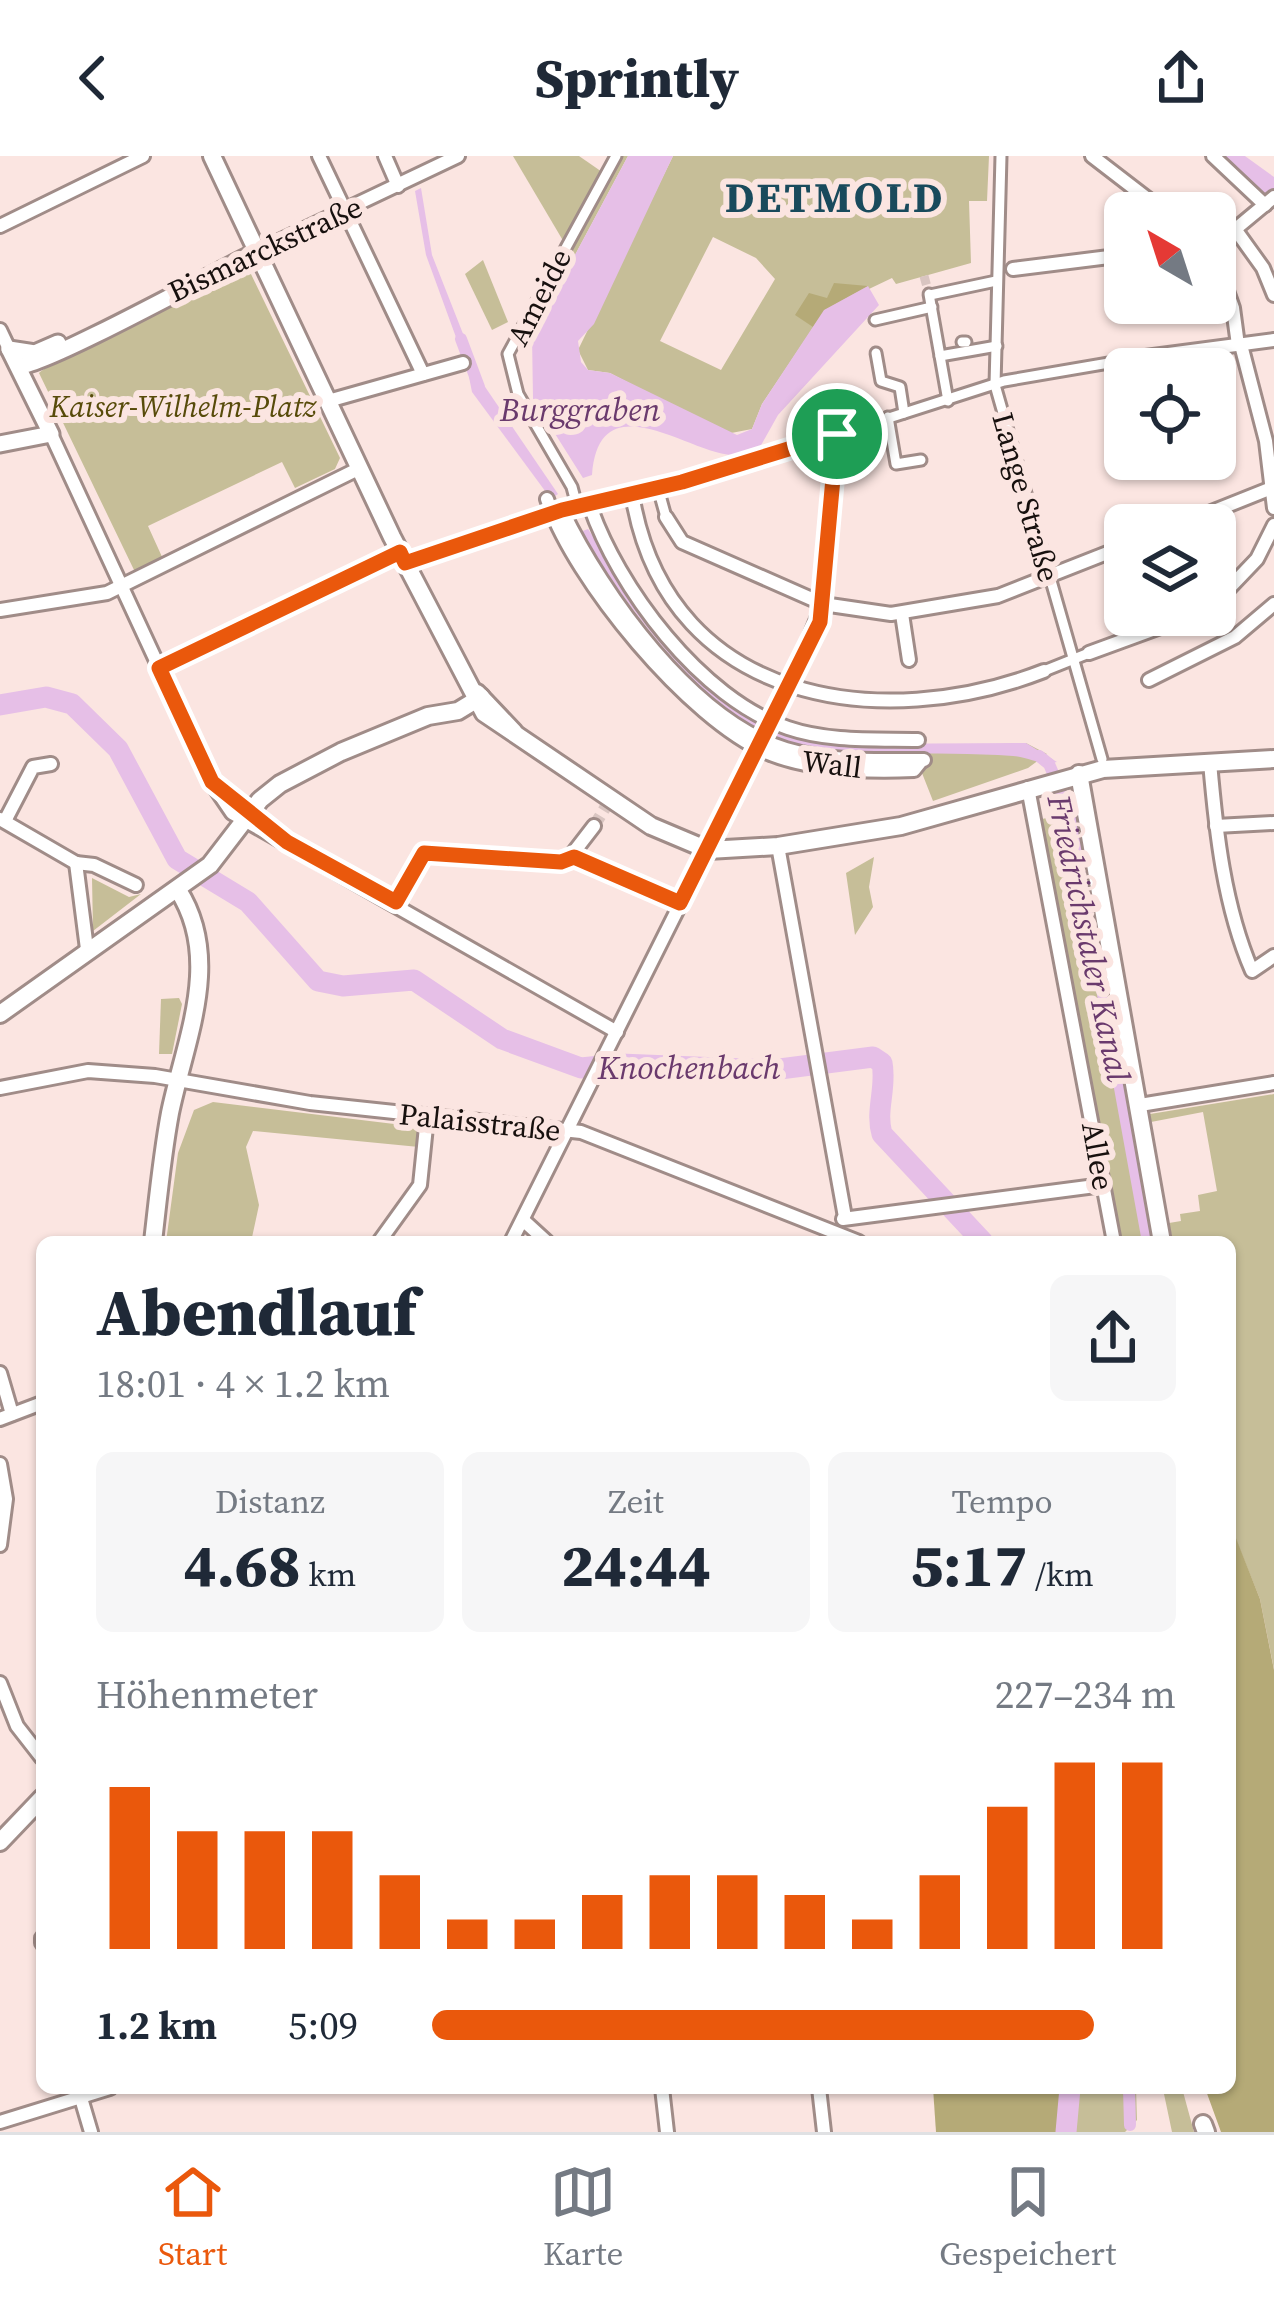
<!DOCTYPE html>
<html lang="de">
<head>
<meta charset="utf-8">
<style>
	body { margin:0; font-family:"Source Serif 4",serif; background:#f6f6f7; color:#1f2937; height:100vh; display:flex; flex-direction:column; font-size:45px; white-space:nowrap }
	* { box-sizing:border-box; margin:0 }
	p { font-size:39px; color:#747a83 }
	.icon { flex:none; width:66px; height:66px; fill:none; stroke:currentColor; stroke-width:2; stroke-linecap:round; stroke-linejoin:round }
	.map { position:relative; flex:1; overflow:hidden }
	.drawer { position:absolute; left:36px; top:1080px; width:1200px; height:858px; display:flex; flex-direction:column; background:#fff; border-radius:18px; box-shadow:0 3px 9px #0004 }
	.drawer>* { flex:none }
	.needle { width:78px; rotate:321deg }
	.buttons { position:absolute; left:1104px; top:36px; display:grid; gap:24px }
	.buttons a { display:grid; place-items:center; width:132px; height:132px; border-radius:18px; background:#fff; box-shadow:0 3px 9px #0004; font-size:60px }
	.pin { position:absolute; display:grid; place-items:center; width:102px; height:102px; color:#fff; margin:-51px; border:6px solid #fff; border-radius:50%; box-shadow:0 3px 12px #0007 }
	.round { display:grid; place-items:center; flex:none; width:126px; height:126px; border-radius:18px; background:#f6f6f7 }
	.headline { display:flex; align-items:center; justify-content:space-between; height:204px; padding:0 60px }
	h1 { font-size:66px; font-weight:800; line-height:90px }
	.stats { display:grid; grid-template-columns:repeat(3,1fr); gap:18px; height:204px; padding:12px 60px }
	.stats div { display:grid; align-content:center; border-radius:18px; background:#f6f6f7; text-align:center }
	.stats b { font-size:60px; font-weight:800 }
	.stats small { font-size:33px; font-weight:400 }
	.stats p { font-size:33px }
	.chart { height:336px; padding:24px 60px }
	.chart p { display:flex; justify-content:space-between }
	.chart svg { width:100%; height:216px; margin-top:12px; stroke:#ea580c; stroke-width:6 }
	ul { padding:0 60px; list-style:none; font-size:39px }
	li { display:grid; grid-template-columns:192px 144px 1fr; align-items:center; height:90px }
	li i { height:30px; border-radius:15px; background:#ea580c }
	header { display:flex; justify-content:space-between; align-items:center; height:156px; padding:0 60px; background:#fff; font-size:54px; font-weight:800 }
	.tab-bar { display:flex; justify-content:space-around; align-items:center; height:168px; border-top:3px solid #e0e1e3; background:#fff; font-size:33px; color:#747a83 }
	.tab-bar a { display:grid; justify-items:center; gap:6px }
	.tab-bar .active { color:#ea580c }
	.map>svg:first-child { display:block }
	.green { fill:#c6be98; fill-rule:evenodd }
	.forest { fill:#b5aa77 }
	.water { fill:#e6bfe7 }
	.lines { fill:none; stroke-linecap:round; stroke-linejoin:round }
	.canal { stroke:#e6bfe7; stroke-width:12 }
	.river { stroke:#e6bfe7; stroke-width:21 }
	.pedestrian-tunnel { stroke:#d9c5c1; stroke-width:9; stroke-dasharray:9 4.5; stroke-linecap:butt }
	.minor-tunnel { stroke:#d9c5c1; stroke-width:12; stroke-dasharray:12 6; stroke-linecap:butt }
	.pedestrian-casing { stroke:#a08c88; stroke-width:15 }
	.minor-casing { stroke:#a08c88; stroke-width:18 }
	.tertiary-casing { stroke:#a08c88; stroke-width:21 }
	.secondary-casing { stroke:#a08c88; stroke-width:22 }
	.pedestrian { stroke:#fff; stroke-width:9 }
	.minor { stroke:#fff; stroke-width:12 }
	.tertiary { stroke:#fff; stroke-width:15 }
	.secondary { stroke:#fff; stroke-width:16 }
	.route-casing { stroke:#fff; stroke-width:24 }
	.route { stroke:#ea580c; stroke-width:15 }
	.labels { text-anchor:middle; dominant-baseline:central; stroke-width:12; stroke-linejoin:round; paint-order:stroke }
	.street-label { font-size:30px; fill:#17100e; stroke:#fbe5e1 }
	.park-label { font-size:30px; font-style:italic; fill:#574b0a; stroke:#fbe5e1 }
	.water-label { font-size:33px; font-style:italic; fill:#6a3a6d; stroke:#fbe5e1 }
	.district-label { font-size:42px; font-weight:bold; letter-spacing:3px; fill:#194a5c; stroke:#fbe5e1 }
</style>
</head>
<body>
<header><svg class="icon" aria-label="back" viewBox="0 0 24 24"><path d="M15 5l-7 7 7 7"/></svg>Sprintly<svg class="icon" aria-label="share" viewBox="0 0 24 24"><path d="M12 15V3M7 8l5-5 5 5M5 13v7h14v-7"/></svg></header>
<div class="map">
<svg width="1274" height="1976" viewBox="0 0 1274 1976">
	<rect width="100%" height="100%" fill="#fbe5e1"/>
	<g class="green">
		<polygon points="513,0 579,0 605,18 565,88"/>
		<polygon points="620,0 628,0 544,157 540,148 558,113 567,108 566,99"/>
		<path d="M673 0H989L987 45H969L971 107 896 128 892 122 825 154 762 248 752 273 726 278 610 217 588 214 578 194ZM713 81 756 102 775 123 721 214 660 185Z"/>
		<polygon points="483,104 508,166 492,174 465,118"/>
		<path d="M250 116 340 302 335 313 295 332 282 306 148 370 163 403 135 416 39 217C57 201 228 117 250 116Z"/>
		<polygon points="779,571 925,586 926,591 1026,587 1047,598 1028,612 933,645 920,612 798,603"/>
		<polygon points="1079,655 1155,1086 1116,1086 1042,663"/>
		<polygon points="874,701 869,731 873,751 855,779 846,717"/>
		<polygon points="92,722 129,741 141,738 93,775"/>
		<polygon points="179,842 182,848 172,898 159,898 161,843"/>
		<polygon points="1274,938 1274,1513 1260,1443 1230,1369 1230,1086 1173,1086 1169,1067 1181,1065 1180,1058 1200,1055 1198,1039 1217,1035 1203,956 1151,966 1150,958"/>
		<polygon points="213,946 419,971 419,991 253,975 246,991 259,1049 251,1086 166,1086 178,997 194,954"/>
		<polygon points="1063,1932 1136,1932 1137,1964 1125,1976 1063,1976"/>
		<polygon points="1148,1932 1182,1932 1194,1976 1172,1976 1164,1938 1148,1938"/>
	</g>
	<g class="forest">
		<polygon points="834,127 868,130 825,154 813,171 795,159 809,137 827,142"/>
		<polygon points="1230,1367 1260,1443 1274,1514 1274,1976 1221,1976 1205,1932 1230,1932"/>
		<polygon points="933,1932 1063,1932 1063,1976 936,1976"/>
	</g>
	<g class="water">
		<path d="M628 0H673L594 168 578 185 581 206 588 214 610 217 737 279 752 273 762 248 824 154 868 130 879 149 778 259 760 291C752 293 740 299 732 299 690 298 599 224 592 319L583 322 533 243 532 179Z"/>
		<polygon points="421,32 432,99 469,193 461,195 426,99 415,35"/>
		<polygon points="477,219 558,338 551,343 472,236 469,221"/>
		<path d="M588 373 658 479 735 552 759 564 754 575C678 521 630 453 580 376Z"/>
		<path d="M777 573 845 588 1026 587 1057 606C1040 610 1029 601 1013 600 933 594 850 604 772 584Z"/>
	</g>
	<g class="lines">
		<g class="canal">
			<polyline points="461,183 479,231"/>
			<polyline points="1039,600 1049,608 1070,657 1148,1086"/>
			<polyline points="1129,1932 1130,1969"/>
		</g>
		<g class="river">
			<polyline points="1227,0 1274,34"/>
			<path d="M0 549 46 541 72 548 118 593 177 703 248 746 318 825 343 830 414 824 502 883 581 912 620 908 772 914 873 901 882 907C887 931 875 955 882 978L983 1086"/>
			<polyline points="1066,1976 1070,1932"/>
		</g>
		<polyline class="pedestrian-tunnel" points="924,120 929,138"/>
		<polyline class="minor-tunnel" points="594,670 605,652"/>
		<defs>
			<g id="pedestrian">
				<polyline points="1001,0 995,229 1102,603"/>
				<polyline points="929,138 948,245"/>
				<polyline points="930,139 996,125"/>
				<polyline points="875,164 932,151"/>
				<polyline points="962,186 966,186"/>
				<polyline points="876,197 881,225 900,231 904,257"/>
				<polyline points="940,200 997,190"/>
				<polyline points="888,261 896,308 921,304"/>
				<polyline points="658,332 666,361"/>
				<polyline points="597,345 758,304 1004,225 1138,202"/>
				<polyline points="577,350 572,331 518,238 508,198 616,0"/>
				<polyline points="823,448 837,278"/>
				<polyline points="1044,515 1089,497"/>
			</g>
			<g id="minor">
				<polyline points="319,0 423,218"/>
				<polyline points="385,0 398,30"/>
				<polyline points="1092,0 1166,57"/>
				<polyline points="1213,0 1265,49"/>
				<polyline points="0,70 143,0"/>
				<polyline points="1235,73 1263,112 1274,139"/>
				<polyline points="1215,90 1274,41"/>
				<polyline points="256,96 458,0"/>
				<polyline points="1215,101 1233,152 1238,189"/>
				<polyline points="1013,113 1125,99"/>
				<polyline points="0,174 9,193"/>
				<polyline points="1241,189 1266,285 1274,352"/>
				<polyline points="1138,202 1274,184"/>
				<polyline points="328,245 463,207"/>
				<polyline points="51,278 215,632 232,657 617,876"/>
				<path d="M547 343C573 423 689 564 768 597 811 615 867 616 914 614L922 604"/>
				<path d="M589 347C617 431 701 543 788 572 829 586 876 583 918 584"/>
				<path d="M634 349C673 548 882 578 1044 515"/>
				<path d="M562 354C603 439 692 564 786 593 829 606 878 604 924 604"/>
				<polyline points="666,361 682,386 823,448 891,458 998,440 1125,390"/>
				<polyline points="1179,369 1274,331"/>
				<polyline points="405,407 595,346"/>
				<polyline points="1215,447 1257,403 1274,369"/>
				<polyline points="0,454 107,437 360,312"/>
				<polyline points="902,458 909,504"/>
				<polyline points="1089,497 1193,459"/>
				<polyline points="159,512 400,396"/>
				<polyline points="1149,524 1235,481 1274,448"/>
				<path d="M1210 606C1216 676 1224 750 1252 815L1274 800"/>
				<polyline points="218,631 282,680"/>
				<polyline points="1028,632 1114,1086"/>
				<polyline points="0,663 76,707"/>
				<polyline points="5,665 33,611 51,608"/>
				<polyline points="1216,670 1274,667"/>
				<polyline points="778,690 845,1061"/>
				<polyline points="574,701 680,747"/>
				<polyline points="76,707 87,793"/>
				<polyline points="76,707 94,709 136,729"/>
				<polyline points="396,746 424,697 567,705 594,670"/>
				<polyline points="0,932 88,915 155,920 310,947 581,976 859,1086"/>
				<polyline points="1140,949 1274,927"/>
				<polyline points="843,1063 1103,1029"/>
				<polyline points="523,1064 547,1086"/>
				<polyline points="379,1086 420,1029 427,961"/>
				<polyline points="511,1086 792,525 823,448"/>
				<polyline points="0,1217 12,1258"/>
				<polyline points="0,1263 42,1247"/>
				<polyline points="0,1308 6,1343 0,1389"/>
				<polyline points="0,1527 17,1570 42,1602"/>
				<polyline points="42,1782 42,1787"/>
				<polyline points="78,1932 91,1976"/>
				<polyline points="662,1932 667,1976"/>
				<polyline points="819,1932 824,1976"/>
				<polyline points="0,1966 110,1932"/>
			</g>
			<g id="tertiary">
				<polyline points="9,193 35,197 58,187"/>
				<path d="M19 210C43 211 219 114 256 96"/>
				<polyline points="0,288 51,278 9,193"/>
			</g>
			<g id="secondary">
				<polyline points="212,0 392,381 484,557 651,670 708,694 778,690 901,670 1103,613 1274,603"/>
				<polyline points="477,537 514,576"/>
				<polyline points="1079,618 1162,1086"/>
				<polyline points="0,858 210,709 260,644 280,628 341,596 428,560 458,555 481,541"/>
				<path d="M153 1086C158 1043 162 1000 170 957 185 884 223 804 178 734"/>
				<polyline points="0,1686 42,1642"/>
				<polyline points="1203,1968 1206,1976"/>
			</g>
		</defs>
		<use href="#pedestrian" class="pedestrian-casing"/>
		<use href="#minor" class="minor-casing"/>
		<use href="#tertiary" class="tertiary-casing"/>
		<use href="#secondary" class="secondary-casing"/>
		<use href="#pedestrian" class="pedestrian"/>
		<use href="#minor" class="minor"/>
		<use href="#tertiary" class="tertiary"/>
		<use href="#secondary" class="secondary"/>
	</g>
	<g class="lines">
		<defs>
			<polygon id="route" points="837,278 820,466 680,747 574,701 561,706 424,697 396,746 287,686 212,626 159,512 400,396 405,407 562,354 682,326"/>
		</defs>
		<use href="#route" class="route-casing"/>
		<use href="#route" class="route"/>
	</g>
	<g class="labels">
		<g class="street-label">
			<text transform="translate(265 93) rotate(-25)">Bismarckstraße</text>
			<text transform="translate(539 141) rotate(-63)">Ameide</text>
			<text transform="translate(1026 341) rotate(74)">Lange Straße</text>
			<text transform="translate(832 608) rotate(7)">Wall</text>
			<text transform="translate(480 966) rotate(6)">Palaisstraße</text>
			<text transform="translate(1098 1000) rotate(80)">Allee</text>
		</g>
		<g class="park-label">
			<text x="183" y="250">Kaiser-Wilhelm-Platz</text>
		</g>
		<g class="water-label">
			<text x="580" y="253">Burggraben</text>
			<text transform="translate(1089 782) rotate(78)">Friedrichstaler Kanal</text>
			<text x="689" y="911">Knochenbach</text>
		</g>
		<g class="district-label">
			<text x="835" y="41">DETMOLD</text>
		</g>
	</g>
</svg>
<div class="buttons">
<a><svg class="needle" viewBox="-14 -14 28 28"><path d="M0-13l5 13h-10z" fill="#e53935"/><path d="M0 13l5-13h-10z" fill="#747a83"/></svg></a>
<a><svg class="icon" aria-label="locate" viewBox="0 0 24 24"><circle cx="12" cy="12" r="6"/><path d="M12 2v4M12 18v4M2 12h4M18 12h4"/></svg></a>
<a><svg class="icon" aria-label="layers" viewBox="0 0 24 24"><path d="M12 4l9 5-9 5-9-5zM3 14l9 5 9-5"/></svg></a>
</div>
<div class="pin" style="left:837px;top:278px;background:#1e9e55"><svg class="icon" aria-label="arrive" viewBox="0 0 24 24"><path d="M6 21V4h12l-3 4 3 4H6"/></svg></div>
<section class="drawer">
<div class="headline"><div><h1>Abendlauf</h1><p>18:01 · 4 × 1.2 km</p></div><a class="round"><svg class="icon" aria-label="share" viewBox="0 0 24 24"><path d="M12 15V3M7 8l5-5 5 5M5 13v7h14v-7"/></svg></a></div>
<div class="stats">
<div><p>Distanz</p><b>4.68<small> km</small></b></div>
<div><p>Zeit</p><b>24:44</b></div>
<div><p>Tempo</p><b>5:17<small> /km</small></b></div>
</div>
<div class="chart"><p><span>Höhenmeter</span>227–234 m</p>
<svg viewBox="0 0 160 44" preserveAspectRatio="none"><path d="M5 44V11M15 44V20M25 44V20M35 44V20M45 44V29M55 44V38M65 44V38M75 44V33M85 44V29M95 44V29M105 44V33M115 44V38M125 44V29M135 44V15M145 44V6M155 44V6"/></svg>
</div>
<ul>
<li><b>1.2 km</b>5:09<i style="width:89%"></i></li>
</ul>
</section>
</div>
<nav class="tab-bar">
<a class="active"><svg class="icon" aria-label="home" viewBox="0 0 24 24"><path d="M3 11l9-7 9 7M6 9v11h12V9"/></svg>Start</a>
<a><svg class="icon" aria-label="map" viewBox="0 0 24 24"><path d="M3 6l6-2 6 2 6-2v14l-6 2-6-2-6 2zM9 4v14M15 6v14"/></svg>Karte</a>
<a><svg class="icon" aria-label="saved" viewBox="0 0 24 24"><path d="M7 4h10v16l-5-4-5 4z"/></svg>Gespeichert</a>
</nav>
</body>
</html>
